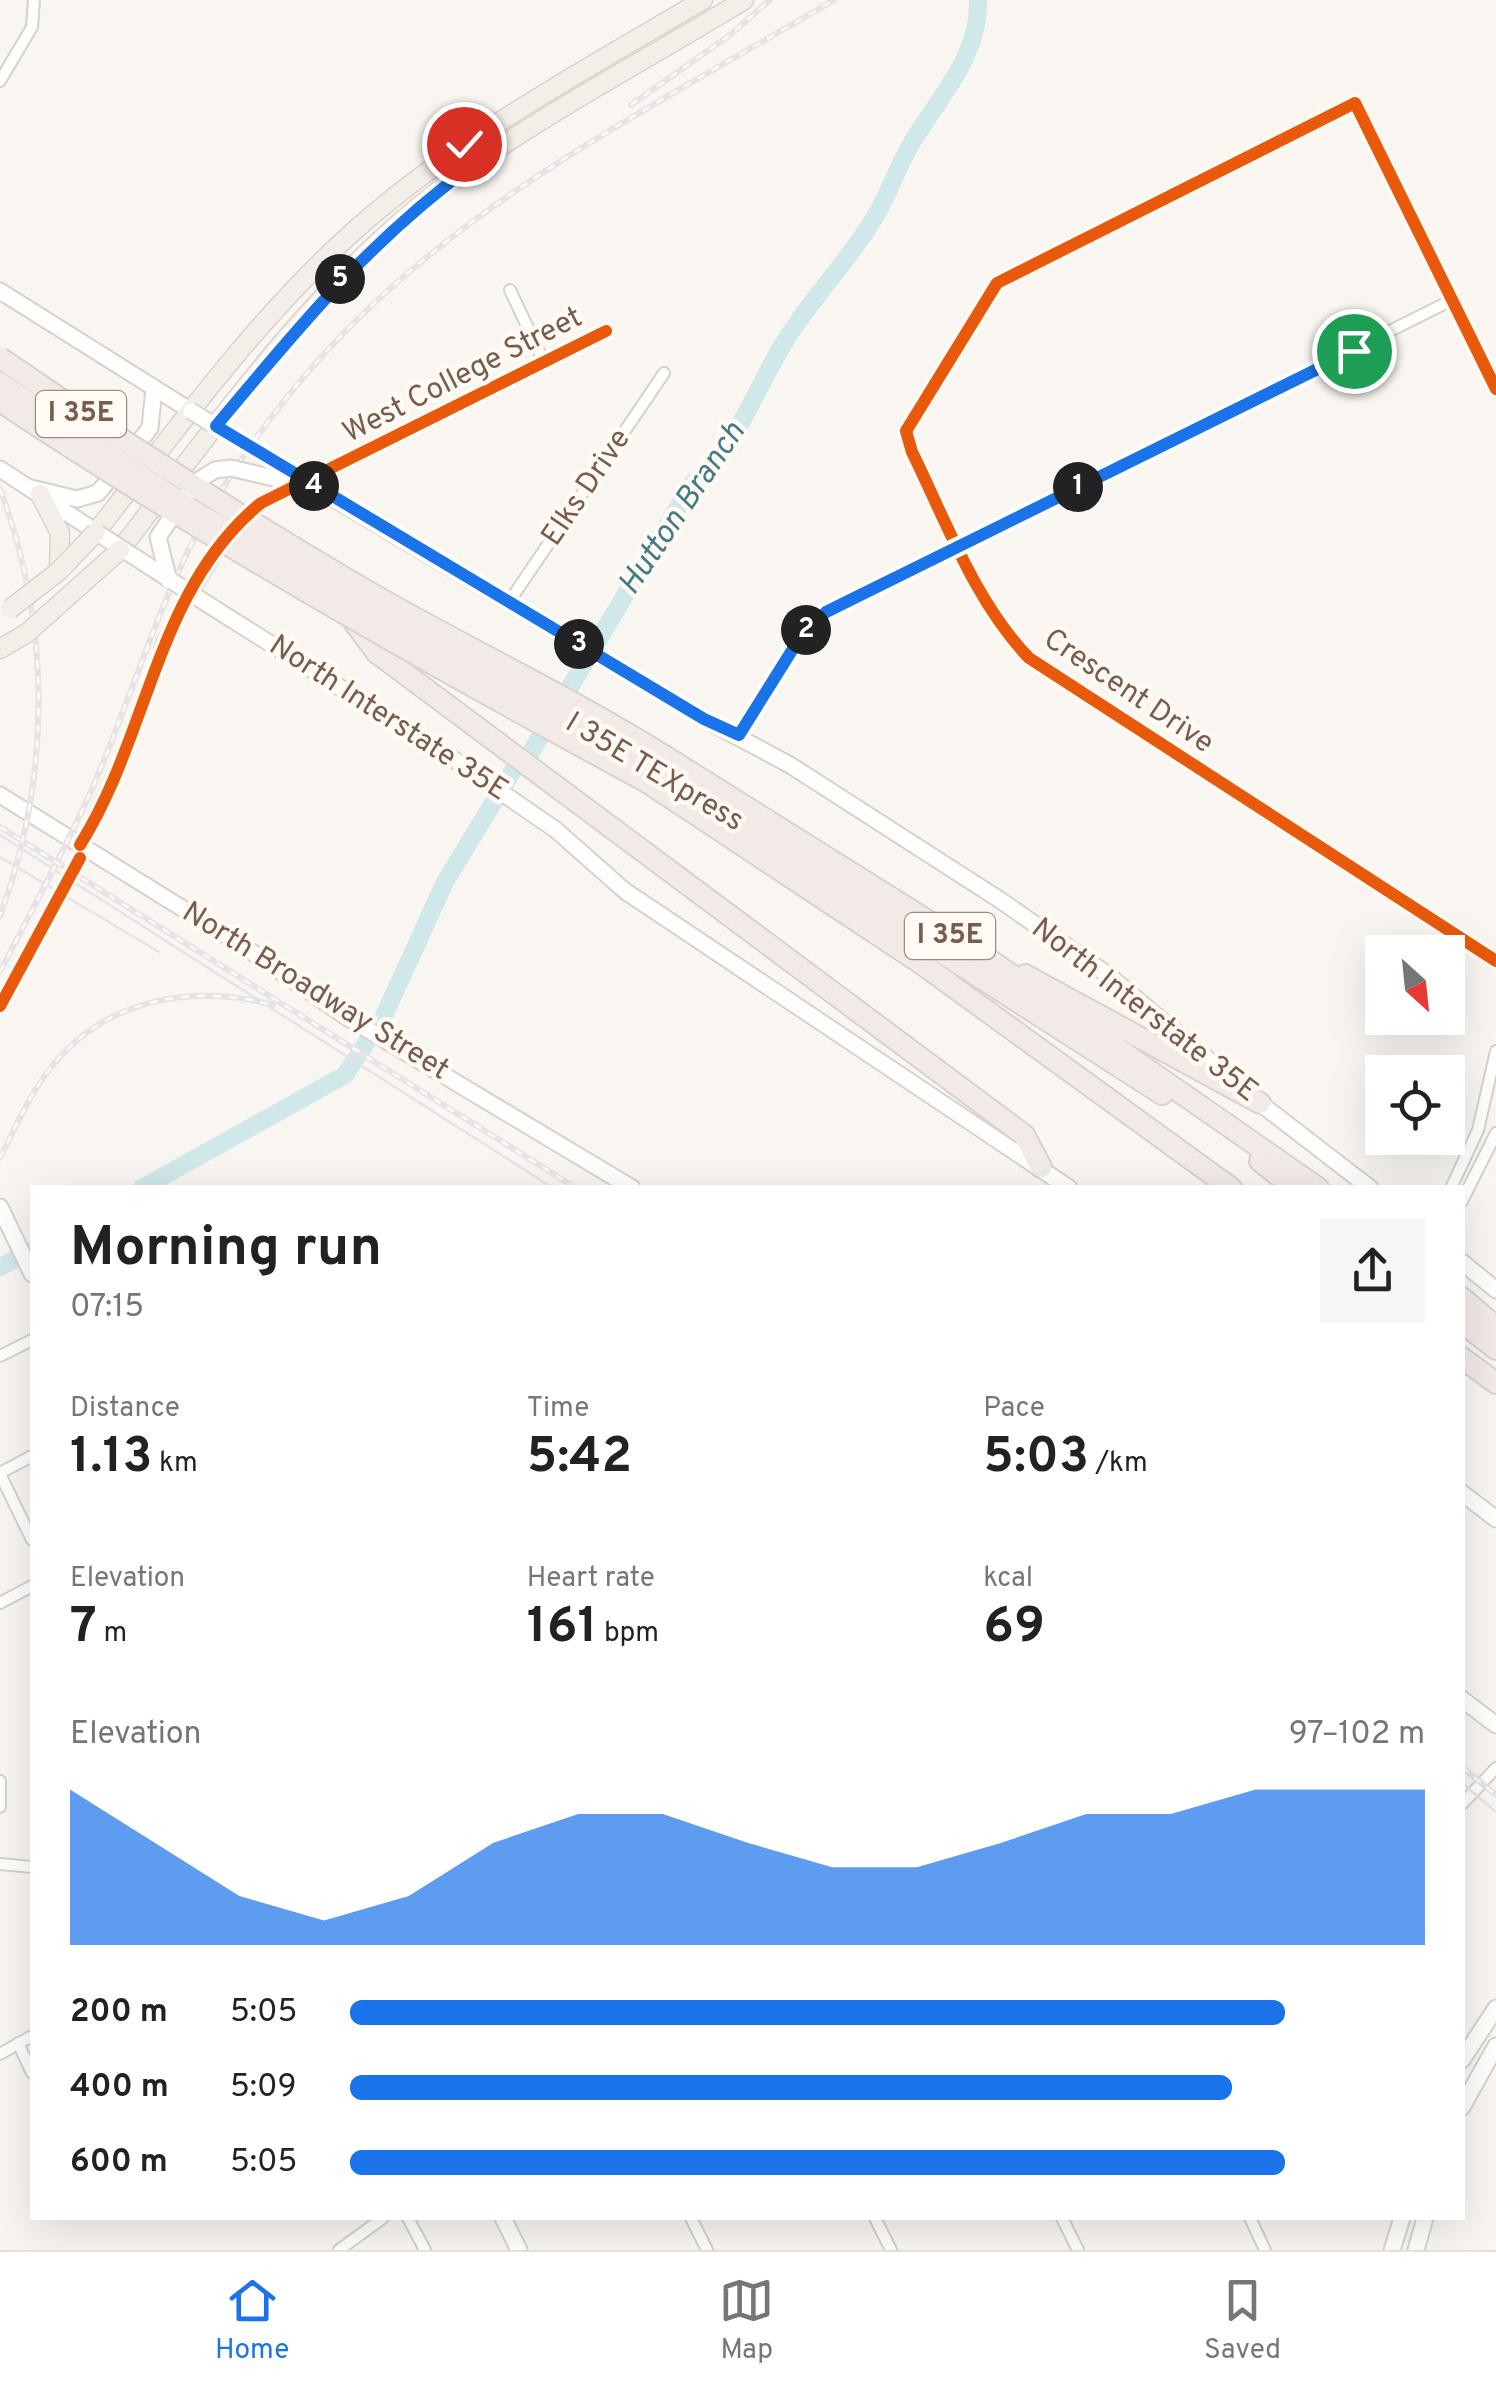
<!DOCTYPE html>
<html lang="en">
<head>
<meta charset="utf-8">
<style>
	body { margin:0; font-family:Overpass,sans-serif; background:#f6f6f6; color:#222; height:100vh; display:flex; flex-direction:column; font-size:38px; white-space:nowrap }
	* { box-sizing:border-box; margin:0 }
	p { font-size:32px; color:#767676 }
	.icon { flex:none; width:55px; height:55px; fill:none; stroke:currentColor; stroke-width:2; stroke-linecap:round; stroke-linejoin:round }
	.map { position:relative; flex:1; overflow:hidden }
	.drawer { position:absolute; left:30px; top:1185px; width:1435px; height:1035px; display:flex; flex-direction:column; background:#fff; border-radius:0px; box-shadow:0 10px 40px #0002 }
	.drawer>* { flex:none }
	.needle { width:65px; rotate:153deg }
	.tools { position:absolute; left:1365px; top:935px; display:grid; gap:20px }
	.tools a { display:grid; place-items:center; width:100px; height:100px; border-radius:0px; background:#fff; box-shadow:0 10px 40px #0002; font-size:50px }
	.pin { position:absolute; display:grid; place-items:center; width:85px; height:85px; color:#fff; margin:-42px; border:5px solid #fff; border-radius:50%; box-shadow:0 2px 10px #0007 }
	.km { position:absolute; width:50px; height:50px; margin:-25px; border-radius:50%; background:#222; color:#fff; font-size:28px; line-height:50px; text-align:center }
	.round { display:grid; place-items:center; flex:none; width:105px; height:105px; border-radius:0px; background:#f6f6f6 }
	.overview { display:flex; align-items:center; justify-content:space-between; height:170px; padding:0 40px }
	h1 { font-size:55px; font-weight:700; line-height:75px }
	.figures { display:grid; grid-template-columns:repeat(3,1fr); gap:15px; height:170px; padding:10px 40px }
	.figures div { display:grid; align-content:center }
	.figures b { font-size:50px; font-weight:700 }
	.figures small { font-size:28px; font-weight:400 }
	.figures p { font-size:28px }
	.chart { height:280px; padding:20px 40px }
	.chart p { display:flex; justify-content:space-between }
	.chart svg { width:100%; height:180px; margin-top:10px; fill:#1a73e8; opacity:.7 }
	ul { padding:0 40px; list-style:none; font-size:32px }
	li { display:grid; grid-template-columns:160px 120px 1fr; align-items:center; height:75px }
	li i { height:25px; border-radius:12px; background:#1a73e8 }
	.dock { display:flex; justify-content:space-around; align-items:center; height:140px; border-top:2px solid #e0e0e0; background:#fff; font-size:28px; color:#767676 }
	.dock a { display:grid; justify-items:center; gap:5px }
	.dock .selected { color:#1a73e8 }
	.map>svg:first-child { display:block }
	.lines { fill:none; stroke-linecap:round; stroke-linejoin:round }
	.river { stroke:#d0e8ea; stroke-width:18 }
	.street-casing { stroke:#d7d1cb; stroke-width:14 }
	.secondary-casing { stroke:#d9d2cb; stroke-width:19 }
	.primary-casing { stroke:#dad1cc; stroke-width:21 }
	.highway-casing { stroke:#dad1cc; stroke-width:24 }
	.street { stroke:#fefefd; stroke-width:10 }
	.secondary { stroke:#fefefd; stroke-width:15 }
	.primary { stroke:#f3eee8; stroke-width:18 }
	.highway { stroke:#f2eae7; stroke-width:20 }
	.tram { stroke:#e6e3e7; stroke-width:2.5 }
	.rail-casing { stroke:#e6e3e7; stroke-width:6 }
	.rail { stroke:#fffaf3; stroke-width:2.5; stroke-dasharray:8; stroke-linecap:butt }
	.secondary-bridge-casing { stroke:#d9d2cb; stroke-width:19; stroke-linecap:butt }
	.primary-bridge-casing { stroke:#dad1cc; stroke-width:21; stroke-linecap:butt }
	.highway-bridge-casing { stroke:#dad1cc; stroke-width:24; stroke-linecap:butt }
	.secondary-bridge { stroke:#fefefd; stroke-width:15 }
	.primary-bridge { stroke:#f3eee8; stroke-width:18 }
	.highway-bridge { stroke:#f2eae7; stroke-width:20 }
	.cycleway-casing { stroke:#fffaf3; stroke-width:19 }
	.cycleway { stroke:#e8590c; stroke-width:12 }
	.route-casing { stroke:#fff; stroke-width:20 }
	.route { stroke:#1a73e8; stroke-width:12 }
	.labels { text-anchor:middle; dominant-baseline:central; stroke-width:9; stroke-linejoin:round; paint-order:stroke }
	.shield { fill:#fffaf3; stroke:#a28b7f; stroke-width:2.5 }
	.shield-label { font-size:28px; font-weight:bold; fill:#7a5c4d }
	.street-label { font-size:30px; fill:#7a5c4d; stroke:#fffaf3 }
	.water-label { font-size:32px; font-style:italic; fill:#437c86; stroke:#fffaf3 }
</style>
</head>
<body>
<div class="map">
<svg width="1496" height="2250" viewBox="0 0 1496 2250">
	<rect width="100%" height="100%" fill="#f9f5f0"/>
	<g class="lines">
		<g class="river">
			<path d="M142 1188 345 1075 383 1018 445 882 517 764 528 757 692 484C737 449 756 386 787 338 813 297 848 261 873 220 888 196 897 168 911 144 938 98 980 57 978 0"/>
			<polyline points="0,1267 32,1251"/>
		</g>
		<defs>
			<g id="street">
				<polyline points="0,81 32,27 34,0"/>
				<polyline points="510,290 545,364"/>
				<path d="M1496 389 1355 103 997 283 906 431 912 452C946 521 975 602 1029 658L1496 961"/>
				<polyline points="241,519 261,503 606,331"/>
				<polyline points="509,602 664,373"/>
				<polyline points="739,735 801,636 826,612 1452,300"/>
				<polyline points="80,845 134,731 163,640 225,540"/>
				<polyline points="1451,1188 1478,1130 1496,1051"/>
				<polyline points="1462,1201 1496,1133"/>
				<polyline points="0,1356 32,1340"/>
				<polyline points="0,1473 32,1456"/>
				<polyline points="0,1474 32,1540"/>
				<polyline points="0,1603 32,1586"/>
				<polyline points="0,1781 0,1807"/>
				<polyline points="1462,1804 1496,1768"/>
				<polyline points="0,1864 32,1867"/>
				<polyline points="18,2043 32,2073"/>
				<polyline points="0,2054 32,2036"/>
				<polyline points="408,2218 425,2250"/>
				<polyline points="691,2218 707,2250"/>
				<polyline points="875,2218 891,2250"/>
				<polyline points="1062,2218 1078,2250"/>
				<polyline points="1250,2218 1265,2250"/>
				<polyline points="339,2250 383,2218"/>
			</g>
			<g id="secondary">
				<polyline points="0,291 191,411"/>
				<polyline points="0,469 96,532"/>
				<polyline points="31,488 77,499 98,493 150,428 154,388"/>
				<polyline points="316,488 704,719 790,765 1000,900 1108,975 1235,1082"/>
				<polyline points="220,612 449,756 556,830 625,891 1069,1188"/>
				<polyline points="0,795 246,948 345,1016 632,1188"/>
				<polyline points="1252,1097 1370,1188"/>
				<polyline points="0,1207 32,1274"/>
				<polyline points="1462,1262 1496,1290"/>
				<polyline points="1462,1493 1496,1519"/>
				<polyline points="1462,1699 1496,1725"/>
				<polyline points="1462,2060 1496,2008"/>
				<polyline points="1462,2107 1496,2046"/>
				<polyline points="503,2218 519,2250"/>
				<polyline points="1392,2250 1402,2218"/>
				<polyline points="1416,2250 1425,2218"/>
			</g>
			<g id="primary">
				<polyline points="40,494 60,533 59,571"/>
				<path d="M96 532C174 433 250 327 343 241 450 142 578 74 703 0"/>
				<path d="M120 550C212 431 301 303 418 207 518 126 635 67 744 0"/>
				<polyline points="0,649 27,633"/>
			</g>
			<g id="highway">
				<polyline points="354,622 377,653 1024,1135 1041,1167"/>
				<polyline points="666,757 987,958 1318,1188"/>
				<polyline points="655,769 1162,1094"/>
				<polyline points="647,782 922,964 1231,1188"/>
				<polyline points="1025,975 1260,1103"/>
				<polyline points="1260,1161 1294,1188"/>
				<polyline points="1462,1298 1496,1327"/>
				<polyline points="1462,1322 1496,1349"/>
				<polyline points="1462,1358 1496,1383"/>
			</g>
		</defs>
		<use href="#street" class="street-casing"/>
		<use href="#secondary" class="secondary-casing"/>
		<use href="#primary" class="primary-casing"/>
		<use href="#highway" class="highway-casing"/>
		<use href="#street" class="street"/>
		<use href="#secondary" class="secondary"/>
		<use href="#primary" class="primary"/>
		<use href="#highway" class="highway"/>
		<g class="tram">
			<polyline points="0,835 553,1188"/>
			<polyline points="0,857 159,952"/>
			<polyline points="1462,1783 1496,1812"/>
		</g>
		<defs>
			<g id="rail">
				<polyline points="631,105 730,35 770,0"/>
				<path d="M0 489C52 628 51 777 0 916"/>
				<polyline points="0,827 576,1188"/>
				<path d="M0 972C32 909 67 847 95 782 134 691 160 596 210 510 360 250 586 146 834 0"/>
				<path d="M0 1158C15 1128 29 1096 49 1070 103 999 192 983 273 1005"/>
				<polyline points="1462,1767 1496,1795"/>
			</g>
		</defs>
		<use href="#rail" class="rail-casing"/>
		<use href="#rail" class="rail"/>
		<defs>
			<g id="secondary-bridge">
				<polyline points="191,411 300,478"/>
				<polyline points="96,532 220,612"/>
				<polyline points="169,581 158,537 196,482 215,470 231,468 316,488"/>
			</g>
			<g id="primary-bridge">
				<polyline points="10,609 59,571 96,532"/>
				<polyline points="27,633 120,550"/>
			</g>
			<g id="highway-bridge">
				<path d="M0 358C118 439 237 515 360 587 461 646 567 695 666 757"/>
				<polyline points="0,383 200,515 655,769"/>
				<path d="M0 401C209 540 426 662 647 782"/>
			</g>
		</defs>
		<use href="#secondary-bridge" class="secondary-bridge-casing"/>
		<use href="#primary-bridge" class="primary-bridge-casing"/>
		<use href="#highway-bridge" class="highway-bridge-casing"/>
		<use href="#secondary-bridge" class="secondary-bridge"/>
		<use href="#primary-bridge" class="primary-bridge"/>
		<use href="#highway-bridge" class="highway-bridge"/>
		<defs>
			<g id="cycleway">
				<path d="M1496 389 1355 103 997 283 906 431 912 452C946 521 975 602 1029 658L1496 961"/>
				<path d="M80 845C149 736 156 588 261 503L606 331"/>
				<polyline points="0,1006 80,858"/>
			</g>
		</defs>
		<use href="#cycleway" class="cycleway-casing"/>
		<use href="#cycleway" class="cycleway"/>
	</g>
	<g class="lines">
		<defs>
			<path id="route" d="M464 144 477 162C369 240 300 326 216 426L704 719 739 735 801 636 826 612 1354 351"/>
		</defs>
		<use href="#route" class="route-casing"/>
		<use href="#route" class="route"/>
	</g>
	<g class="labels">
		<g class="shield">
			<rect x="36" y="391" width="90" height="46" rx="8"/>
			<rect x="905" y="913" width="90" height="46" rx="8"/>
		</g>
		<g class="shield-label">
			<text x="81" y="414">I 35E</text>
			<text x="950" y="936">I 35E</text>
		</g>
		<g class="street-label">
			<text transform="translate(463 376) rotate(-27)">West College Street</text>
			<text transform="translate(587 488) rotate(-56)">Elks Drive</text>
			<text transform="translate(1128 692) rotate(34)">Crescent Drive</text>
			<text transform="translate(388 719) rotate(33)">North Interstate 35E</text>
			<text transform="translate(654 773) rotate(31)">I 35E TEXpress</text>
			<text transform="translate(315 992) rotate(32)">North Broadway Street</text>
			<text transform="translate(1144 1011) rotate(38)">North Interstate 35E</text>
		</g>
		<g class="water-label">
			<text transform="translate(683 509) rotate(-56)">Hutton Branch</text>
		</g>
	</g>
</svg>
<div class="tools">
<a><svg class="needle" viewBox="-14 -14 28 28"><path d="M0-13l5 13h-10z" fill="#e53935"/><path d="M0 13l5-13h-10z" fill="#767676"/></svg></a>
<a><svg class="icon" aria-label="locate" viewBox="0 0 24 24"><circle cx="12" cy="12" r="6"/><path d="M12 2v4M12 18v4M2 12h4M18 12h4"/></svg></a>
</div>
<div class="pin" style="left:1354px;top:351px;background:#1e9e55"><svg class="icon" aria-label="arrive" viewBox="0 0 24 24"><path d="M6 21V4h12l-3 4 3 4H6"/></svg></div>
<div class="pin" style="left:464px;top:144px;background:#d93025"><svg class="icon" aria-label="check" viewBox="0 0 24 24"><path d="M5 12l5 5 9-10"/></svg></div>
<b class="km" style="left:1078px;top:487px">1</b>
<b class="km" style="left:806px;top:630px">2</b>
<b class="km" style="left:579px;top:644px">3</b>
<b class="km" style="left:314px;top:486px">4</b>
<b class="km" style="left:340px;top:279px">5</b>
<section class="drawer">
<div class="overview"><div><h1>Morning run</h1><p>07:15</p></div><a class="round"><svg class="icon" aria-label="share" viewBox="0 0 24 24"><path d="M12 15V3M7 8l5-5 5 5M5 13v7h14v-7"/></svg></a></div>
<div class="figures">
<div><p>Distance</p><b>1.13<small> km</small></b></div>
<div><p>Time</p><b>5:42</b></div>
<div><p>Pace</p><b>5:03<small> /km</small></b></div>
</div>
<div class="figures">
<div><p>Elevation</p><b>7<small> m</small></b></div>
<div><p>Heart rate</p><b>161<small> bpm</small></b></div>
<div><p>kcal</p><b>69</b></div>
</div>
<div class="chart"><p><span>Elevation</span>97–102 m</p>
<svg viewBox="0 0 160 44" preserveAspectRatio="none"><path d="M0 44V6L10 19L20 32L30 38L40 32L50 19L60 12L70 12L80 19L90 25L100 25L110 19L120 12L130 12L140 6L150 6L160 6V44z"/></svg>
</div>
<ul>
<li><b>200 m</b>5:05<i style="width:87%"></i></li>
<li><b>400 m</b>5:09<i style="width:82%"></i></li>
<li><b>600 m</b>5:05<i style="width:87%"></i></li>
</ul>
</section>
</div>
<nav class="dock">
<a class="selected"><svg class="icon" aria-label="home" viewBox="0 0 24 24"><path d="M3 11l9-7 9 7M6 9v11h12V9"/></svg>Home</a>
<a><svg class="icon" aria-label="map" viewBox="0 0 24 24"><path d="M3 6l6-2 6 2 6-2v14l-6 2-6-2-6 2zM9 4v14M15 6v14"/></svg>Map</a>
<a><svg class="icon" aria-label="saved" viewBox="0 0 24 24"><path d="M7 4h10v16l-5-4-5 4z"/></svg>Saved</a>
</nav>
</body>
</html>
